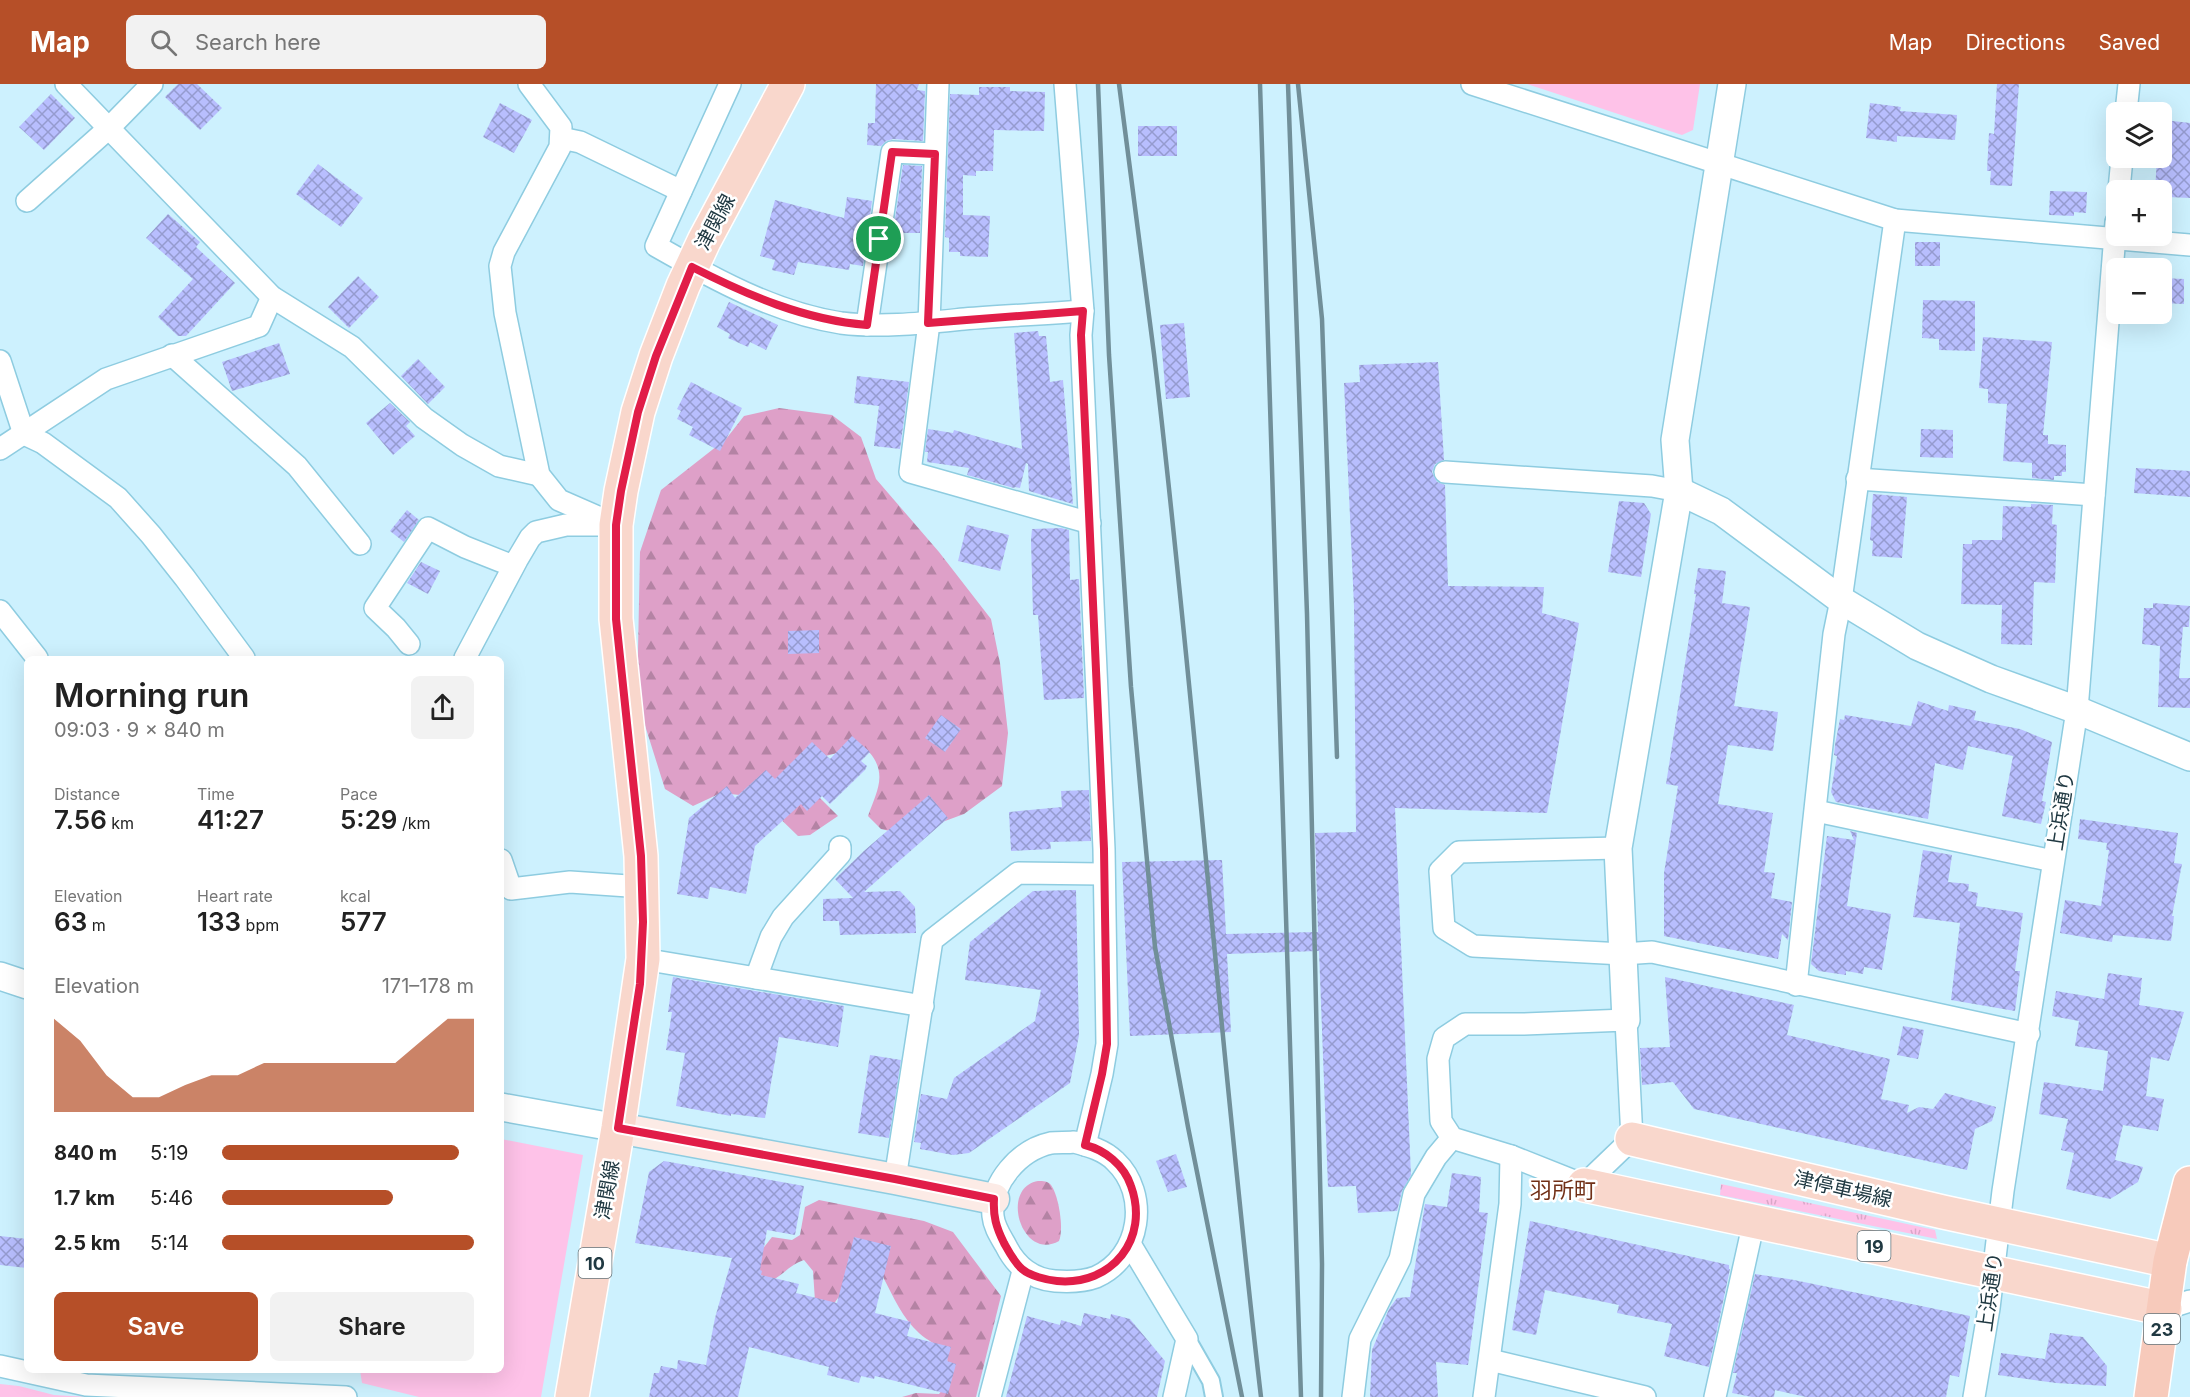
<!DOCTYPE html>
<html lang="en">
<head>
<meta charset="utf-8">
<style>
	body { margin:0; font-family:Inter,"Noto Sans JP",sans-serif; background:#f2f2f2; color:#222; height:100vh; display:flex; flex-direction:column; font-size:22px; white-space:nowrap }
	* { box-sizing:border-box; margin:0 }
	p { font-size:20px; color:#767676 }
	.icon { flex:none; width:33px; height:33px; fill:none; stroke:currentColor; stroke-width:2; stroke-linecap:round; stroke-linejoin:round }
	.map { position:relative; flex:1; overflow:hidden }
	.side { position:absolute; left:24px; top:572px; width:480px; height:717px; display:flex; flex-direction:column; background:#fff; border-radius:9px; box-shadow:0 6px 24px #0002 }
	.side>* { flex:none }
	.controls { position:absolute; left:2106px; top:18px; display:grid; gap:12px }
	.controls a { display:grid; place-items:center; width:66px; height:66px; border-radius:9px; background:#fff; box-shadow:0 6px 24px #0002; font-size:30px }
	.pin { position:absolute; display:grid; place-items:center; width:51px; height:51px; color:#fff; margin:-26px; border:3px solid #fff; border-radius:50%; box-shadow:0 2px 6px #0007 }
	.round { display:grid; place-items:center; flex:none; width:63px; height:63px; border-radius:9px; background:#f2f2f2 }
	.head { display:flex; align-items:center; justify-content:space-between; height:102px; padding:0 30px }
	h1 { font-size:33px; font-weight:600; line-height:45px }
	.metrics { display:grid; grid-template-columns:repeat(3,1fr); gap:9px; height:102px; padding:6px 30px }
	.metrics div { display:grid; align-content:center }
	.metrics b { font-size:26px; font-weight:600 }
	.metrics small { font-size:16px; font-weight:400 }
	.metrics p { font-size:16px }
	.chart { height:168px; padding:12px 30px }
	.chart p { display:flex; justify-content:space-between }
	.chart svg { width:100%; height:108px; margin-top:6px; fill:#b64f28; opacity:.7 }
	.cta { display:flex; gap:12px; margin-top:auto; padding:12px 30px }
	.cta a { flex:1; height:69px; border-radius:9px; background:#b64f28; color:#fff; font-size:24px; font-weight:600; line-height:69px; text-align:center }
	.cta a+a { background:#f2f2f2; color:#222 }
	ul { padding:0 30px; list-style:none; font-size:20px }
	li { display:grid; grid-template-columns:96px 72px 1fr; align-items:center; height:45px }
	li i { height:15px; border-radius:8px; background:#b64f28 }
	header { display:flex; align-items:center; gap:36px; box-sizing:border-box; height:84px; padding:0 30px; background:#b64f28; color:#fff }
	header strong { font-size:28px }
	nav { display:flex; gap:33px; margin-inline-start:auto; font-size:21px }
	.search { width:420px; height:54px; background:#f2f2f2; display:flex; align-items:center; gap:15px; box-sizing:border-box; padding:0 21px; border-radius:9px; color:#767676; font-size:22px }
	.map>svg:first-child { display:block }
	.grass { fill:url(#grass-tufts) }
	.forest { fill:url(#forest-firs) }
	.park { fill:#fec2e8 }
	.building { fill:url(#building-cross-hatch) }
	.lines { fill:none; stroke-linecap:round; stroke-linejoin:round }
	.pedestrian-casing { stroke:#8ecce0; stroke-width:20 }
	.minor-casing { stroke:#8ecce0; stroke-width:24 }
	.tertiary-casing { stroke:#8ecce0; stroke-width:30 }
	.secondary-casing { stroke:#8ecce0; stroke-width:33 }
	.primary-casing { stroke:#fff; stroke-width:36 }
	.trunk-casing { stroke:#fff; stroke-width:36 }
	.pedestrian { stroke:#fff; stroke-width:16 }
	.minor { stroke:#fff; stroke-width:21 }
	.tertiary { stroke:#fff; stroke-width:27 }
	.secondary { stroke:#fcebe6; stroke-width:30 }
	.primary { stroke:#f9d7cc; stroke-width:33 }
	.trunk { stroke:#f7cabb; stroke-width:33 }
	.rail { stroke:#718f99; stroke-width:4.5 }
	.route-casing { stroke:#fff; stroke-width:12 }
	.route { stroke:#e11d48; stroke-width:8 }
	.labels { text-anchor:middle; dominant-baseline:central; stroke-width:5; stroke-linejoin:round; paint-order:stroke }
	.shield { fill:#fff; stroke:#63747b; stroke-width:1.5 }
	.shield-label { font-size:18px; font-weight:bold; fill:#203942 }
	.street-label { font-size:20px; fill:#203942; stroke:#fff }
	.quarter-label { font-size:22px; fill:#713017; stroke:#fff }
</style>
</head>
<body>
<header>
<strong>Map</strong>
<div class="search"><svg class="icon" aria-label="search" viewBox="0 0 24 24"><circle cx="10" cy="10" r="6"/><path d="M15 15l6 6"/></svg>Search here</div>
<nav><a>Map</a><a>Directions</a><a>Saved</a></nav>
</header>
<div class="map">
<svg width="2190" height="1313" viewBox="0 0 2190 1313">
	<defs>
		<pattern id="grass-tufts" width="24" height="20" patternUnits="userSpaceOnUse" patternTransform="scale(1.5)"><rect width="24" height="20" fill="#fec2e8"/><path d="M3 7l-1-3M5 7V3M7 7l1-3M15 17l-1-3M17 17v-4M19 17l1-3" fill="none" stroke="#d9a7c8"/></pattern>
		<pattern id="forest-firs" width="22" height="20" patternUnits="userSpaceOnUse" patternTransform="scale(1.5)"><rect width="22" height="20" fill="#dea0c8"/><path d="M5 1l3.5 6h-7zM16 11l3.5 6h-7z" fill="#b483a4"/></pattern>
		<pattern id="building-cross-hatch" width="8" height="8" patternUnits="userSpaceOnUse" patternTransform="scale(1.5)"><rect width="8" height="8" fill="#b8befe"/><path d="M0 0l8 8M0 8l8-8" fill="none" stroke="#959bcf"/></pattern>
	</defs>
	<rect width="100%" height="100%" fill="#cdf1fe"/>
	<polygon class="grass" points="1721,1100 1935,1146 1937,1155 1720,1111"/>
	<g class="forest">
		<path d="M779 324 832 331 861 353 876 395 939 468 991 535 1000 579 1008 649 1002 702 964 730 907 751 881 745 868 732C876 709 888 691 870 669L845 667 810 676 802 696 838 732 810 751 798 752 758 713 721 709 693 722 665 705 637 616 640 468 661 406 726 355 744 332Z"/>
		<path d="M1038 1097C1043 1097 1048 1097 1051 1101 1059 1112 1064 1146 1059 1157 1022 1178 999 1104 1038 1097Z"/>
		<path d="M819 1116 924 1137 953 1148 1001 1212 976 1313H902L916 1309 939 1310C947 1303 951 1279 945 1270 939 1261 926 1256 919 1249 903 1235 893 1212 883 1193L848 1200 833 1221 815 1217 813 1187 804 1176C789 1181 785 1190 771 1197L747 1185 772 1153 792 1156 800 1151 805 1123Z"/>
	</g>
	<g class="park">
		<polygon points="1527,0 1700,0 1693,46 1682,51"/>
		<polygon points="501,1055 583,1071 541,1313 419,1313 362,1299 360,1286 501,1286"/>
		<polygon points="0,1300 19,1302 54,1311 89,1313 0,1313"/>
	</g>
	<g class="building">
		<polygon points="178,0 197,0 222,24 200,46 165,13"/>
		<polygon points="876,0 919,0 917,6 925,7 923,57 893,55 886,57 881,62 867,61 868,39 875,39"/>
		<polygon points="1997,0 2019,0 2012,102 1990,101 1991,87 1987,87 1989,49 1994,50"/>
		<polygon points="979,3 1010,3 1010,7 1045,8 1044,47 994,46 993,87 976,87 976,92 963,91 963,131 990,132 988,173 960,172 960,168 949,168 949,154 945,153 950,10 979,11"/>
		<polygon points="51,10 75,34 44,66 19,43"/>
		<polygon points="500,19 532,36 514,69 483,53"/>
		<polygon points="1870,19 1901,23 1900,27 1957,31 1955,56 1897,52 1897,58 1866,54"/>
		<polygon points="2164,36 2190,39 2190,114 2167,113 2168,109 2155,106 2157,74 2162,74"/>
		<rect x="1138" y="42" width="39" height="30"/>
		<polygon points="318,80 363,114 341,143 296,110"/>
		<polygon points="903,81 922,82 920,149 893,149"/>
		<polygon points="2050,107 2087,108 2086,129 2074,128 2074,132 2049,131"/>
		<polygon points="847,113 872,117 863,182 850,180 849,186 798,178 794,191 772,186 775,176 760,172 775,116 844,134"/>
		<polygon points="168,130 200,158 196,163 235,199 186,252 178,252 158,233 193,195 146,154"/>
		<rect x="1915" y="158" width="25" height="24"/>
		<polygon points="358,192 379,213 349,244 328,223"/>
		<polygon points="2162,194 2184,195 2184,220 2162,219"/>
		<polygon points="1923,216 1975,217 1975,267 1939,266 1939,255 1922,254"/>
		<polygon points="729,218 778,241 766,266 750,258 748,263 728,254 730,250 717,243"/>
		<polygon points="1184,239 1190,313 1166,315 1160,241"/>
		<polygon points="1038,247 1039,252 1046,252 1050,298 1063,296 1073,420 1029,407 1028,380 1026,379 1020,404 1015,403 1014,404 967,391 969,384 927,378 928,368 925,368 928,345 953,349 954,346 1022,365 1014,249"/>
		<polygon points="1983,253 2052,258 2043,351 2048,351 2048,360 2066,361 2066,388 2062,388 2062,392 2054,392 2054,396 2032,394 2032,379 2003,377 2007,320 1988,319 1988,305 1979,304"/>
		<polygon points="279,259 290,290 232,307 222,278"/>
		<polygon points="418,275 445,303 428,320 401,292"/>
		<polygon points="1438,278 1444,376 1435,380 1432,388 1437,398 1445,401 1448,502 1544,503 1542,529 1579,539 1547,729 1395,724 1411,1091 1402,1107 1397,1127 1358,1129 1356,1102 1328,1103 1319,867 1227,870 1231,948 1130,952 1122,778 1222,776 1226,850 1318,848 1315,749 1356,748 1354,522 1344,299 1360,298 1359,281"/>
		<polygon points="857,292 909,298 900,365 874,362 879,322 854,319"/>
		<polygon points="691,298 742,324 720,367 689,351 693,343 677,335 681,327 677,325"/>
		<polygon points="390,319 410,338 406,342 415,352 393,371 366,339"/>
		<polygon points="1921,345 1953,346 1953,374 1920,373"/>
		<polygon points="2136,384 2190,387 2190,413 2134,409"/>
		<polygon points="1873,410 1907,413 1902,474 1872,472 1873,457 1870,456"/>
		<polygon points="1619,417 1644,419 1651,430 1641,493 1608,488"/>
		<polygon points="2031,420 2053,421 2052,440 2057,441 2055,499 2034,498 2032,561 2001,560 2002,521 1961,520 1963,460 1972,460 1972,456 2002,456 2003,422 2031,423"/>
		<polygon points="407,426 419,436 404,458 390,447"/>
		<polygon points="967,441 1009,451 1000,487 958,477"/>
		<polygon points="1061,444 1069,446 1070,496 1079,495 1084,614 1044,616 1038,531 1033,531 1031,456 1032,445"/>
		<polygon points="421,478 440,487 428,510 407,499"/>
		<polygon points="1698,484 1726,487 1722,519 1750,523 1734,622 1778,628 1773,667 1728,661 1718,720 1773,729 1764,788 1775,789 1771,814 1792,818 1788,856 1782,850 1778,875 1664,852 1664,789 1678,702 1666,700 1696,510 1694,510"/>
		<polygon points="2153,519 2190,522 2189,543 2183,543 2179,594 2190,594 2190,624 2158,623 2160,562 2142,560 2144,524 2153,524"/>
		<polygon points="819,546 819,569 788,570 788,547"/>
		<polygon points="1918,617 1948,627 1949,621 1976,627 1974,636 2020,645 2052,658 2042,717 2046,718 2041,740 2002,732 2013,672 1968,662 1963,686 1935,679 1928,735 1836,718 1831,708 1837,672 1834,671 1835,661 1840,635 1844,636 1845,631 1911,642"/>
		<polygon points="941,631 961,645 945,668 925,654"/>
		<polygon points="852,652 870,668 861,677 867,682 865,686 830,720 822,712 807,727 801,720 755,762 746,810 710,803 708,815 677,810 689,734 727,702 735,714 766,686 775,695 812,658 830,675"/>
		<polygon points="1089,706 1091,757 1050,758 1051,765 1011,767 1009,728 1062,723 1061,707"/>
		<polygon points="929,711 948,734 864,808 900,807 915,823 916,849 840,851 839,837 823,837 823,815 853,814 835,795 865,766"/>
		<polygon points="2080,735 2178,749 2174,779 2182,780 2172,832 2174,832 2171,857 2113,851 2112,858 2060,849 2065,816 2101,822 2109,766 2106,766 2107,759 2078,755"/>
		<polygon points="1850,747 1857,749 1847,822 1891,830 1882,886 1864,883 1863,890 1846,887 1846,891 1819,887 1811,880 1827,752 1854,756"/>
		<polygon points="1923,766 1952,771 1948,798 1969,800 1968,807 1978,809 1976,822 2023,829 2015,887 2020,887 2015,927 1951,916 1960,839 1913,833"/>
		<polygon points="1076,806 1079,951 1070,999 969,1069 953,1071 920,1065 921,1059 914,1058 921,1010 947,1015 954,994 1035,937 1041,906 965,896 970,858 1033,807"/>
		<polygon points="2108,889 2142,894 2139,921 2184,928 2169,977 2151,973 2146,1012 2164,1015 2158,1047 2123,1041 2115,1076 2143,1083 2138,1098 2110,1115 2066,1105 2074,1069 2061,1066 2068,1035 2039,1030 2044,998 2103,1007 2108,967 2075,962 2079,937 2052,932 2056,907 2104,915"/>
		<polygon points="673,893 844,922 838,963 779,953 765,1034 731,1030 731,1032 676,1022 685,969 666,966 672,928 668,928"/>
		<polygon points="1665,893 1794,921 1787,951 1890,975 1881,1015 1909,1021 1907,1029 1919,1023 1933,1025 1945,1009 1996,1023 1992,1037 1975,1045 1967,1086 1694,1025 1673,998 1642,1001 1640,964 1670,963"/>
		<polygon points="1903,942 1924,946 1918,975 1897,971"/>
		<polygon points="870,971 901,976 889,1054 858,1049"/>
		<polygon points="1176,1070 1187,1103 1168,1108 1156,1077"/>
		<polygon points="664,1077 804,1102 795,1151 767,1146 760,1186 762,1187 761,1191 799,1200 796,1209 837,1219 854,1153 891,1162 875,1229 911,1238 907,1252 951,1263 947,1277 956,1280 948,1310 875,1292 874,1295 861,1292 859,1299 827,1291 829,1283 749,1263 738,1313 649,1313 654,1289 659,1289 661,1282 677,1285 678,1276 706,1281 715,1234 732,1174 635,1159 649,1088"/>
		<polygon points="1452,1089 1481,1093 1479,1128 1488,1129 1468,1281 1436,1278 1438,1313 1370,1313 1372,1266 1389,1225 1397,1214 1410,1213 1425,1120 1447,1123"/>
		<polygon points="1530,1137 1729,1181 1729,1185 1730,1185 1709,1283 1664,1272 1672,1240 1617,1229 1619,1221 1545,1206 1536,1251 1512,1246"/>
		<polygon points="0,1152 27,1155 27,1184 0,1181"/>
		<polygon points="1755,1190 1789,1195 1970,1232 1959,1293 1950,1291 1946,1313 1806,1313 1775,1306 1774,1313 1752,1313 1732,1309 1737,1289 1733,1289"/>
		<polygon points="1084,1229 1110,1235 1111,1230 1130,1235 1165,1277 1157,1313 1006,1313 1027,1232 1060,1241 1061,1236 1081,1242"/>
		<polygon points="2050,1249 2083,1253 2107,1282 2106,1302 2056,1299 1998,1291 2001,1269 2045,1275"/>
	</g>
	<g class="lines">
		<defs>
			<polyline id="pedestrian" points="1187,1255 1211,1297 1214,1313"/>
			<g id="minor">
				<polyline points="66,0 272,213 352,263 424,334 462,361 499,382 539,391"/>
				<polyline points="529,0 561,43 560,63 504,168 500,182 505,229 539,391 559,416 616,441"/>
				<path d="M730 0 656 162C712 194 775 229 841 239 881 244 924 239 964 235 1003 232 1043 230 1083 227"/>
				<polyline points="938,0 929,239 910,388 1090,439"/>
				<polyline points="1065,0 1083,227 1081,251 1104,765 1107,960 1102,990 1085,1061"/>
				<polyline points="1472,0 1895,136 2190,161"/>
				<polyline points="2126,28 2129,0"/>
				<polyline points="561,54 580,58 681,107"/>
				<polyline points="2119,106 2122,74"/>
				<polyline points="27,117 109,44 152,0"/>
				<polyline points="867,241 892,68 935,70"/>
				<polyline points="172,271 297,382 360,460"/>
				<polyline points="0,277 24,350 43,359 118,414 151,451 185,494 244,574"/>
				<polyline points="0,365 106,295 259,242 272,213"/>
				<polyline points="1445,388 1652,402 1679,407"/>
				<polyline points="1857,395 2094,411"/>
				<polyline points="0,527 37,574"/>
				<polyline points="409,560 396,544 375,524 428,444 465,463 513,482"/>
				<polyline points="465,574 517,476 530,454 536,448 566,441 607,441"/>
				<polyline points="1816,727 2053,777"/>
				<polyline points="1618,764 1459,768 1440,787 1444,844 1473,862 1623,870 1652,868 2029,950"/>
				<polyline points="501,776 511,805 570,798 643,803"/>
				<polyline points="643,875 923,922"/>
				<polyline points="756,894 771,853 783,833 840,770 840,763"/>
				<polyline points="1796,901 1834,550 1841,516 1895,136"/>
				<polygon points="1626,936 1632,1055 1584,1101 1511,1072 1452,1054 1441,1037 1438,975 1444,954 1465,940 1524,940"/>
				<path d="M1074 1058C1089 1062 1104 1066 1115 1077 1150 1110 1141 1173 1096 1193 1083 1198 1069 1198 1055 1197 1032 1195 1016 1182 1006 1162 1001 1153 994 1143 993 1132 990 1099 1019 1066 1051 1059 1058 1058 1067 1059 1074 1058Z"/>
				<polyline points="895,1095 932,856 1018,789 1103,790"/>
				<polyline points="1130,1160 1187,1255 1174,1313"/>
				<polyline points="2165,1225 2190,1217"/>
				<polyline points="1490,1276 1645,1313"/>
				<polyline points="0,1282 86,1301 346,1313"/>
				<polyline points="990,1313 1023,1187"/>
				<polyline points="1353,1313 1360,1255 1400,1175 1414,1110 1436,1073 1452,1054"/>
				<polyline points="1484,1313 1510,1120 1511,1072"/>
				<polyline points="1715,1313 1754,1137"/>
				<polyline points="1974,1313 1989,1224 2003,1107 2077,626 2116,138"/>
			</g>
			<g id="tertiary">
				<polyline points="1679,407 1721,427 1841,516 1917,562 1991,595 2077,626 2190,673"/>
				<polyline points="0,892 27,901"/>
				<polyline points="1626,936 1618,764 1679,407 1675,356 1732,0"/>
				<polyline points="501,1023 618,1044"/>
			</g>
			<polyline id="secondary" points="618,1044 895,1095 994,1115"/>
			<g id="primary">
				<polyline points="1632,1055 1943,1128 2170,1177"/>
				<polyline points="1584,1101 2165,1225"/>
				<polyline points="572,1313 618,1044 643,875 641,772 616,535 616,441 621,407 638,328 656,272 683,202 704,157 788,0"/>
			</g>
			<polyline id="trunk" points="2151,1313 2170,1177 2190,1099"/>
		</defs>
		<use href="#pedestrian" class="pedestrian-casing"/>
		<use href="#minor" class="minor-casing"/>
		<use href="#tertiary" class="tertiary-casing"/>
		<use href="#secondary" class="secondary-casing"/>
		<use href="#primary" class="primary-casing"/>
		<use href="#trunk" class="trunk-casing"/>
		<use href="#pedestrian" class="pedestrian"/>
		<use href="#minor" class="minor"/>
		<use href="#tertiary" class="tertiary"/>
		<use href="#secondary" class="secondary"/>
		<use href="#primary" class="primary"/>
		<use href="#trunk" class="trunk"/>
		<g class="rail">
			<polyline points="1098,0 1109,271 1131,603 1155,863 1188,1043 1242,1313"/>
			<path d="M1119 0C1131 90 1143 180 1154 270 1195 617 1220 966 1261 1313"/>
			<polyline points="1260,0 1301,1313"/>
			<polyline points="1288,0 1307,530 1322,1180 1321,1313"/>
			<polyline points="1298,0 1322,235 1337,673"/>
		</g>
	</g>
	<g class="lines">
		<defs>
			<path id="route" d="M892 68 935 70 928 239 1083 227 1081 251 1104 765 1107 960 1102 990 1085 1061C1105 1066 1124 1081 1131 1102 1150 1155 1112 1202 1057 1197 1047 1196 1030 1192 1022 1185 1014 1178 1009 1168 1004 1159 996 1143 993 1132 994 1115L895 1095 618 1044 640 900 643 838 641 772 616 535V441L621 407 638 328 656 272 692 183C747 211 805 236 867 241Z"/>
		</defs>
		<use href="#route" class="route-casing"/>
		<use href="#route" class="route"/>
	</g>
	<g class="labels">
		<g class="shield">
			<rect x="1857.5" y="1147" width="33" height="30" rx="4.5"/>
			<rect x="578.5" y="1164" width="33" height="30" rx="4.5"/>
			<rect x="2144" y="1230" width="36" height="30" rx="4.5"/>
		</g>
		<g class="shield-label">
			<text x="1874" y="1162">19</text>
			<text x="595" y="1179">10</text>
			<text x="2162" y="1245">23</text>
		</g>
		<g class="street-label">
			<text transform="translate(715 138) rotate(-62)">津関線</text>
			<text transform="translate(2061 727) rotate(-81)">上浜通り</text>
			<text transform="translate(1843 1105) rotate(13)">津停車場線</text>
			<text transform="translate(607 1106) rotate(-80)">津関線</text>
			<text transform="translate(1990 1208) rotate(-82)">上浜通り</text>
		</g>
		<g class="quarter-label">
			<text x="1563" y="1106">羽所町</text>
		</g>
	</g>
</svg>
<div class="controls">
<a><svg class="icon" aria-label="layers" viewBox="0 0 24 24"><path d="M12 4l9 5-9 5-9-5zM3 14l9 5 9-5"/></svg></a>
<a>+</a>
<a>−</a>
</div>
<div class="pin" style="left:879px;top:155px;background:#1e9e55"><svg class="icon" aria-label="arrive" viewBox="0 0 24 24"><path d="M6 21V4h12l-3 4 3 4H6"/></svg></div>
<section class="side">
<div class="head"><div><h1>Morning run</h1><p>09:03 · 9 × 840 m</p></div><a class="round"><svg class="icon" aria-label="share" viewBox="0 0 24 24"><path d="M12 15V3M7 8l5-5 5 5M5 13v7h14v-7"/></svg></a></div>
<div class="metrics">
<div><p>Distance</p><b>7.56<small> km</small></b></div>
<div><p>Time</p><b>41:27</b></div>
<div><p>Pace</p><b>5:29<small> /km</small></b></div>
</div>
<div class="metrics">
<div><p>Elevation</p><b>63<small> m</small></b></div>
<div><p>Heart rate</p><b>133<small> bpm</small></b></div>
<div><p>kcal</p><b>577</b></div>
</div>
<div class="chart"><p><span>Elevation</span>171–178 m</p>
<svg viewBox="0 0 160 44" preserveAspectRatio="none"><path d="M0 44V6L10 15L20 29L30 38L40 38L50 33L60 29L70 29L80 24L90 24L100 24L110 24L120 24L130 24L140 15L150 6L160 6V44z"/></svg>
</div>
<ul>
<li><b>840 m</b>5:19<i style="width:94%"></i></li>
<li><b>1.7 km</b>5:46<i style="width:68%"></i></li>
<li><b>2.5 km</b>5:14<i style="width:100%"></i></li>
</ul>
<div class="cta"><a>Save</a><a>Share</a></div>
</section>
</div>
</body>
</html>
